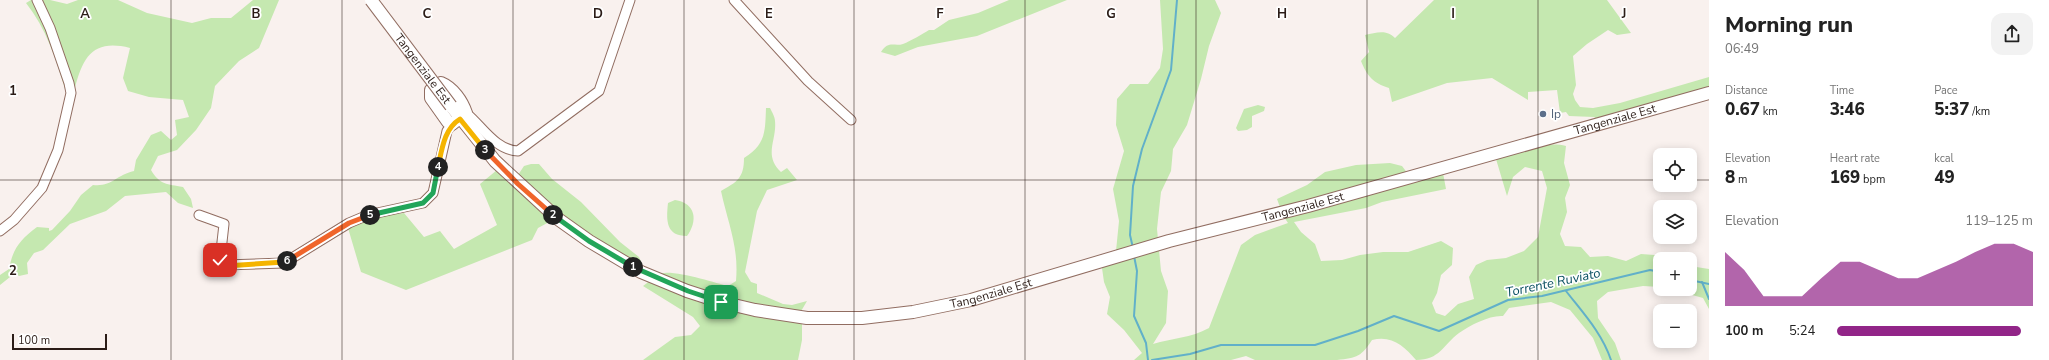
<!DOCTYPE html>
<html lang="en">
<head>
<meta charset="utf-8">
<style>
	body { margin:0; font-family:"Nunito Sans",sans-serif; background:#f2f2f2; color:#222; height:100vh; display:flex; flex-direction:column; font-size:15px; white-space:nowrap }
	* { box-sizing:border-box; margin:0 }
	p { font-size:13px; color:#767676 }
	.icon { flex:none; width:22px; height:22px; fill:none; stroke:currentColor; stroke-width:2; stroke-linecap:round; stroke-linejoin:round }
	.map { position:relative; flex:1; overflow:hidden }
	.details { display:flex; flex-direction:column; background:#fff; width:340px }
	.details>* { flex:none }
	.controls { position:absolute; left:1653px; top:148px; display:grid; gap:8px }
	.controls a { display:grid; place-items:center; width:44px; height:44px; border-radius:8px; background:#fff; box-shadow:0 2px 10px #0003; font-size:20px }
	.scale { position:absolute; left:12px; bottom:10px; width:95px; box-sizing:border-box; padding-left:4px; border:2px solid #2b1c17; border-top:0; font-size:11px; line-height:14px; white-space:nowrap; color:#2b1c17; -webkit-text-stroke:3px #fff; paint-order:stroke }
	.pin { position:absolute; display:grid; place-items:center; width:34px; height:34px; color:#fff; margin:-17px; border-radius:8px; box-shadow:0 2px 6px #0006 }
	.km { position:absolute; width:20px; height:20px; margin:-10px; border-radius:50%; background:#222; color:#fff; font-size:11px; line-height:20px; text-align:center }
	.round { display:grid; place-items:center; flex:none; width:42px; height:42px; border-radius:12px; background:#f2f2f2 }
	.head { display:flex; align-items:center; justify-content:space-between; height:68px; padding:0 16px }
	h1 { font-size:22px; font-weight:800; line-height:30px }
	.figures { display:grid; grid-template-columns:repeat(3,1fr); gap:6px; height:68px; padding:4px 16px }
	.figures div { display:grid; align-content:center }
	.figures b { font-size:17px; font-weight:800 }
	.figures small { font-size:11px; font-weight:400 }
	.figures p { font-size:11px }
	.chart { height:112px; padding:8px 16px }
	.chart p { display:flex; justify-content:space-between }
	.chart svg { width:100%; height:72px; margin-top:4px; fill:#922588; opacity:.7 }
	ul { padding:0 16px; list-style:none; font-size:13px }
	li { display:grid; grid-template-columns:64px 48px 1fr; align-items:center; height:30px }
	li i { height:10px; border-radius:5px; background:#922588 }
	main { display:flex; flex:1; min-height:0 }
	.map>svg:first-child { display:block }
	.green { fill:#c5e8b0 }
	.lines { fill:none; stroke-linecap:round; stroke-linejoin:round }
	.stream { stroke:#61b0c9; stroke-width:2 }
	.minor-casing { stroke:#916d61; stroke-width:11 }
	.major-casing { stroke:#916d61; stroke-width:14 }
	.minor { stroke:#fff; stroke-width:9 }
	.major { stroke:#fff; stroke-width:12 }
	.major-bridge-casing { stroke:#916d61; stroke-width:14; stroke-linecap:butt }
	.major-bridge { stroke:#fff; stroke-width:12 }
	.split-1-casing { stroke:#fff; stroke-width:8 }
	.split-2-casing { stroke:#fff; stroke-width:8 }
	.split-3-casing { stroke:#fff; stroke-width:8 }
	.split-4-casing { stroke:#fff; stroke-width:8 }
	.split-5-casing { stroke:#fff; stroke-width:8 }
	.split-6-casing { stroke:#fff; stroke-width:8 }
	.split-7-casing { stroke:#fff; stroke-width:8 }
	.split-1 { stroke:#22a559; stroke-width:5 }
	.split-2 { stroke:#22a559; stroke-width:5 }
	.split-3 { stroke:#f0652b; stroke-width:5 }
	.split-4 { stroke:#f5b400; stroke-width:5 }
	.split-5 { stroke:#22a559; stroke-width:5 }
	.split-6 { stroke:#f0652b; stroke-width:5 }
	.split-7 { stroke:#f5b400; stroke-width:5 }
	.grid { fill:none; stroke:#2b1c17; stroke-width:1; stroke-opacity:0.55 }
	.service-dot { fill:#5c6f8a; stroke:#fff; stroke-width:1.5 }
	.labels { text-anchor:middle; dominant-baseline:central; stroke-width:3.5; stroke-linejoin:round; paint-order:stroke }
	.street-label { font-size:12px; fill:#2b1c17; stroke:#fff }
	.service-label { font-size:12px; fill:#4e5e75; stroke:#fff; text-anchor:start }
	.water-label { font-size:13px; font-style:italic; fill:#074e60; stroke:#fff }
	.grid-label { font-size:13px; text-anchor:middle; font-weight:bold; fill:#2b1c17; stroke:#fff; stroke-width:3.5; stroke-linejoin:round; paint-order:stroke }
</style>
</head>
<body>
<main>
<div class="map">
<svg width="1709" height="360" viewBox="0 0 1709 360">
	<rect width="100%" height="100%" fill="#f9f1ee"/>
	<g class="green">
		<path d="M31 0H50L67 4 78 0H118L147 13 192 23 211 18H231L253 0H279L259 48 239 61 215 86 211 108 196 130 177 150 158 156 151 170C160 185 167 184 183 187L191 199 193 208 178 203 166 192 125 196 106 211 70 224 43 250 34 253 27 263 28 274 19 276 15 273 0 285V275L9 269C13 248 20 240 37 227L49 228V231L52 230 70 211 81 195 93 185C112 187 116 175 134 171L136 160 151 135 161 131 171 140 177 135 175 120 189 117 183 100 149 97 128 91 123 78 130 48C94 39 83 56 75 88L65 89C56 59 46 28 26 3Z"/>
		<path d="M1009 0H1067L977 36 918 47 895 56 881 52C889 40 894 47 903 44 911 41 922 34 929 30H934L949 20 978 13Z"/>
		<path d="M1160 0H1215L1221 13 1209 46 1201 79 1187 125 1173 149 1171 171 1161 192 1157 229 1161 271 1168 291 1166 323 1153 344C1172 338 1191 338 1209 328L1241 245 1255 235 1288 223 1284 217 1443 173 1446 189 1382 202 1366 208 1294 222 1301 232 1315 244 1321 261 1342 260 1360 255 1383 252H1408L1441 241 1453 248 1452 265 1441 275 1437 293 1432 303 1436 313 1445 316 1458 304 1474 299 1469 277 1476 265 1487 260 1506 258 1524 251 1538 237 1547 188 1542 171 1525 167 1513 177 1507 196 1496 159C1518 153 1544 140 1566 146L1564 163 1570 185 1565 198 1567 212 1560 234 1565 246 1581 247 1590 257 1608 256 1626 261 1641 254 1668 256 1673 259H1660V287L1643 286 1608 292 1597 301 1598 318 1615 343 1621 360H1602L1593 338 1570 310 1551 302 1509 308 1503 316C1490 315 1470 325 1459 333 1443 345 1440 360 1416 360 1404 346 1392 335 1372 340 1362 356 1357 358 1337 360H1255L1246 356 1231 360H1134L1142 353 1124 330 1107 314 1110 297 1104 282 1102 268 1116 251 1119 221 1113 189 1124 151 1116 125 1117 99 1130 84H1148L1160 68 1163 49Z"/>
		<path d="M1434 0H1607L1631 33 1617 35 1608 30 1587 44 1573 56 1576 85 1573 94 1575 100 1580 107 1593 108 1620 103 1709 77V87L1597 119 1594 117 1569 116 1566 112 1560 113 1557 90 1528 92V100L1492 78 1447 83 1392 102 1389 88C1373 83 1367 76 1361 61L1369 52 1365 35C1376 33 1386 29 1395 38Z"/>
		<polygon points="1258,105 1265,107 1264,111 1252,116 1252,127 1247,130 1238,131 1236,128 1244,109"/>
		<path d="M766 108H770C772 112 775 117 775 121 777 141 763 155 781 172L787 168 797 180 767 190 757 211 745 272 751 282 757 284V293L783 304 792 305 807 301 800 313 722 298 657 275C667 267 715 283 728 286L736 281C739 246 728 224 721 191 737 182 744 178 744 158 766 144 765 132 766 108Z"/>
		<polygon points="1390,163 1402,166 1408,174 1281,210 1277,199 1307,185 1325,172 1356,165"/>
		<polygon points="531,164 539,164 552,179 581,202 620,242 639,257 642,264 620,254 556,211 518,175 524,166"/>
		<polygon points="497,170 551,221 538,228 532,240 406,290 361,272 348,228 374,217 404,213 424,237 440,231 454,249 497,225 480,184"/>
		<path d="M675 200C696 203 698 221 687 236 666 236 666 221 668 203Z"/>
		<polygon points="1690,266 1709,269 1709,309 1703,298 1671,289 1690,289"/>
		<polygon points="651,280 802,323 802,340 798,360 643,360 675,337 691,335 700,326 693,317 643,286"/>
	</g>
	<g class="lines">
		<g class="stream">
			<polyline points="1133,248 1130,235 1133,186 1142,149 1171,70 1177,0"/>
			<polyline points="1134,256 1137,271 1134,316 1146,343 1148,360"/>
			<polyline points="1690,280 1709,284"/>
			<polyline points="1702,282 1709,299"/>
			<path d="M1566 291C1583 313 1602 333 1611 360"/>
			<polyline points="1152,360 1190,354 1221,345 1315,345 1358,331 1394,316 1439,331 1508,300 1542,296 1650,270 1660,272"/>
		</g>
		<defs>
			<g id="minor">
				<polyline points="734,0 808,81 851,120"/>
				<path d="M466 113C482 126 495 150 518 151L599 91 630 0"/>
				<polyline points="199,215 224,224 220,260 225,265 284,263 349,223 368,215 423,203 433,193 447,131 452,124"/>
				<polyline points="0,231 14,220 42,188 58,150 71,93 69,83 50,28 37,0"/>
			</g>
			<g id="major">
				<path d="M441 83C453 88 462 101 466 113L452 124 448 122 431 98V90Z"/>
				<path id="s1" d="M451 106 495 161 558 219 589 241 641 272 687 291 721 302 755 310 807 318H862L913 312 971 300 1169 241 1308 206 1709 93"/>
			</g>
		</defs>
		<use href="#minor" class="minor-casing"/>
		<use href="#major" class="major-casing"/>
		<use href="#minor" class="minor"/>
		<use href="#major" class="major"/>
		<defs>
			<g id="major-bridge">
				<path id="s2" d="M371 0 451 106"/>
			</g>
		</defs>
		<use href="#major-bridge" class="major-bridge-casing"/>
		<use href="#major-bridge" class="major-bridge"/>
	</g>
	<g class="lines">
		<defs>
			<polyline id="split-1" points="633,267 688,291 721,302"/>
			<polyline id="split-2" points="553,215 589,241 633,267"/>
			<polyline id="split-3" points="485,150 518,184 553,215"/>
			<path id="split-4" d="M438 167C442 149 444 129 460 119L485 150"/>
			<polyline id="split-5" points="370,215 423,203 433,193 438,167"/>
			<polyline id="split-6" points="287,261 349,223 370,215"/>
			<polyline id="split-7" points="220,260 225,266 284,262 287,261"/>
		</defs>
		<use href="#split-1" class="split-1-casing"/>
		<use href="#split-2" class="split-2-casing"/>
		<use href="#split-3" class="split-3-casing"/>
		<use href="#split-4" class="split-4-casing"/>
		<use href="#split-5" class="split-5-casing"/>
		<use href="#split-6" class="split-6-casing"/>
		<use href="#split-7" class="split-7-casing"/>
		<use href="#split-1" class="split-1"/>
		<use href="#split-2" class="split-2"/>
		<use href="#split-3" class="split-3"/>
		<use href="#split-4" class="split-4"/>
		<use href="#split-5" class="split-5"/>
		<use href="#split-6" class="split-6"/>
		<use href="#split-7" class="split-7"/>
	</g>
	<path class="grid" d="M171 0V360M342 0V360M513 0V360M684 0V360M854 0V360M1025 0V360M1196 0V360M1367 0V360M1538 0V360M0 180H1660M1690 180H1709"/>
	<circle class="service-dot" cx="1543" cy="114" r="4"/>
	<g class="labels">
		<g class="street-label">
			<text stroke="none"><textPath href="#s2" startOffset="86">Tangenziale Est</textPath></text>
			<text stroke="none"><textPath href="#s1" startOffset="1262">Tangenziale Est</textPath></text>
			<text stroke="none"><textPath href="#s1" startOffset="938">Tangenziale Est</textPath></text>
			<text stroke="none"><textPath href="#s1" startOffset="614">Tangenziale Est</textPath></text>
		</g>
		<g class="service-label">
			<text x="1551" y="114">Ip</text>
		</g>
		<g class="water-label">
			<text transform="translate(1553 283) rotate(-12)">Torrente Ruviato</text>
		</g>
	</g>
	<g class="grid-label">
		<text x="85" y="18">A</text>
		<text x="256" y="18">B</text>
		<text x="427" y="18">C</text>
		<text x="598" y="18">D</text>
		<text x="769" y="18">E</text>
		<text x="940" y="18">F</text>
		<text x="1111" y="18">G</text>
		<text x="1282" y="18">H</text>
		<text x="1453" y="18">I</text>
		<text x="1624" y="18">J</text>
		<text x="13" y="95">1</text>
		<text x="13" y="275">2</text>
	</g>
</svg>
<div class="controls">
<a><svg class="icon" aria-label="locate" viewBox="0 0 24 24"><circle cx="12" cy="12" r="6"/><path d="M12 2v4M12 18v4M2 12h4M18 12h4"/></svg></a>
<a><svg class="icon" aria-label="layers" viewBox="0 0 24 24"><path d="M12 4l9 5-9 5-9-5zM3 14l9 5 9-5"/></svg></a>
<a>+</a>
<a>−</a>
</div>
<div class="scale">100 m</div>
<div class="pin" style="left:721px;top:302px;background:#1e9e55"><svg class="icon" aria-label="arrive" viewBox="0 0 24 24"><path d="M6 21V4h12l-3 4 3 4H6"/></svg></div>
<div class="pin" style="left:220px;top:260px;background:#d93025"><svg class="icon" aria-label="check" viewBox="0 0 24 24"><path d="M5 12l5 5 9-10"/></svg></div>
<b class="km" style="left:633px;top:267px">1</b>
<b class="km" style="left:553px;top:215px">2</b>
<b class="km" style="left:485px;top:150px">3</b>
<b class="km" style="left:438px;top:167px">4</b>
<b class="km" style="left:370px;top:215px">5</b>
<b class="km" style="left:287px;top:261px">6</b>
</div>
<section class="details">
<div class="head"><div><h1>Morning run</h1><p>06:49</p></div><a class="round"><svg class="icon" aria-label="share" viewBox="0 0 24 24"><path d="M12 15V3M7 8l5-5 5 5M5 13v7h14v-7"/></svg></a></div>
<div class="figures">
<div><p>Distance</p><b>0.67<small> km</small></b></div>
<div><p>Time</p><b>3:46</b></div>
<div><p>Pace</p><b>5:37<small> /km</small></b></div>
</div>
<div class="figures">
<div><p>Elevation</p><b>8<small> m</small></b></div>
<div><p>Heart rate</p><b>169<small> bpm</small></b></div>
<div><p>kcal</p><b>49</b></div>
</div>
<div class="chart"><p><span>Elevation</span>119–125 m</p>
<svg viewBox="0 0 160 44" preserveAspectRatio="none"><path d="M0 44V11L10 22L20 38L30 38L40 38L50 27L60 17L70 17L80 22L90 27L100 27L110 22L120 17L130 11L140 6L150 6L160 11V44z"/></svg>
</div>
<ul>
<li><b>100 m</b>5:24<i style="width:94%"></i></li>
</ul>
</section>
</main>
</body>
</html>
